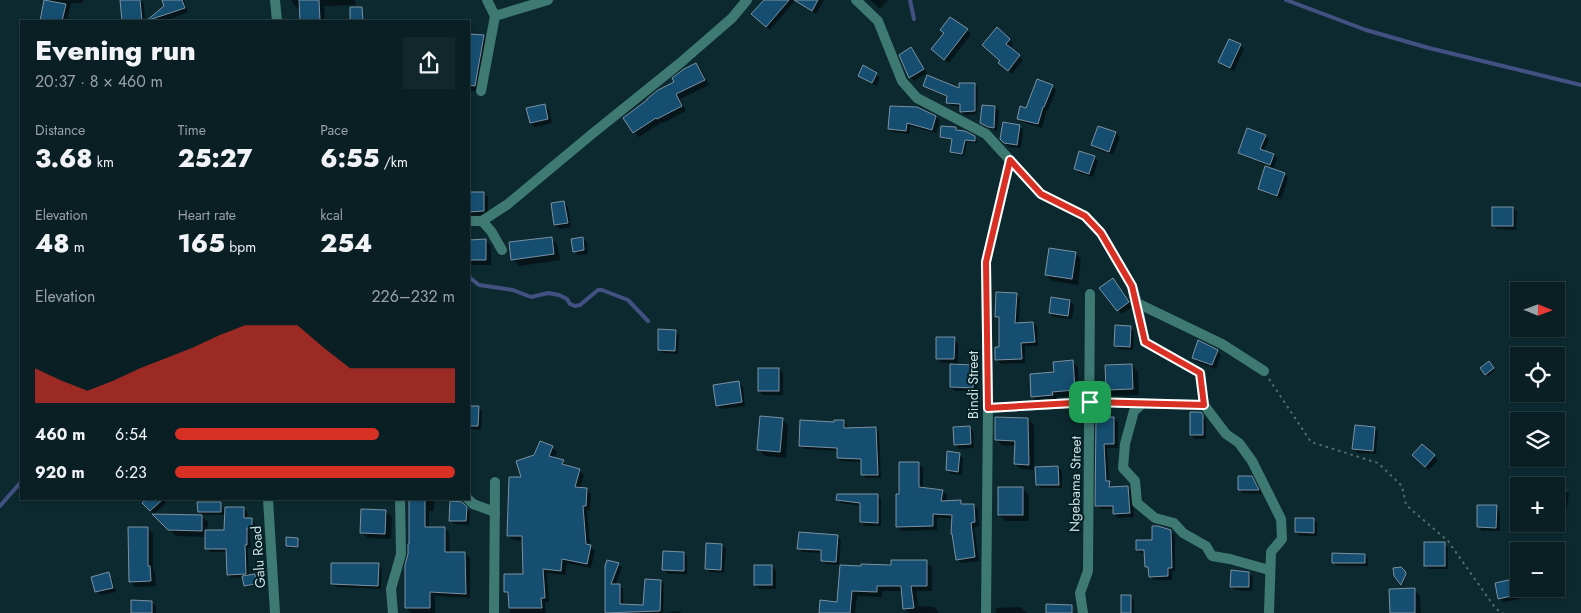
<!DOCTYPE html>
<html lang="en">
<head>
<meta charset="utf-8">
<style>
	body { margin:0; font-family:Jost,sans-serif; background:#12272b; color:#f1f3f6; height:100vh; display:flex; flex-direction:column; font-size:19px; white-space:nowrap }
	* { box-sizing:border-box; margin:0 }
	p { font-size:16px; color:#99a2a6 }
	.icon { flex:none; width:28px; height:28px; fill:none; stroke:currentColor; stroke-width:2; stroke-linecap:round; stroke-linejoin:round }
	.map { position:relative; flex:1; overflow:hidden }
	.sheet { position:absolute; left:20px; top:20px; width:450px; height:480px; display:flex; flex-direction:column; background:#091f23; border-radius:0px; box-shadow:0 1px 4px #0004,0 0 0 1px #293d41 }
	.sheet>* { flex:none }
	.needle { width:32px; rotate:91deg }
	.controls { position:absolute; left:1510px; top:282px; display:grid; gap:10px }
	.controls a { display:grid; place-items:center; width:55px; height:55px; border-radius:0px; background:#091f23; box-shadow:0 1px 4px #0004,0 0 0 1px #293d41; font-size:25px }
	.pin { position:absolute; display:grid; place-items:center; width:42px; height:42px; color:#fff; margin:-21px; border-radius:10px; box-shadow:0 2px 8px #0006 }
	.round { display:grid; place-items:center; flex:none; width:52px; height:52px; border-radius:0px; background:#12272b }
	.summary { display:flex; align-items:center; justify-content:space-between; height:85px; padding:0 15px }
	h1 { font-size:28px; font-weight:800; line-height:38px }
	.stats { display:grid; grid-template-columns:repeat(3,1fr); gap:8px; height:85px; padding:5px 15px }
	.stats div { display:grid; align-content:center }
	.stats b { font-size:25px; font-weight:800 }
	.stats small { font-size:14px; font-weight:400 }
	.stats p { font-size:14px }
	.chart { height:140px; padding:10px 15px }
	.chart p { display:flex; justify-content:space-between }
	.chart svg { width:100%; height:90px; margin-top:5px; fill:#d93025; opacity:.7 }
	ul { padding:0 15px; list-style:none; font-size:16px }
	li { display:grid; grid-template-columns:80px 60px 1fr; align-items:center; height:38px }
	li i { height:12px; border-radius:6px; background:#d93025 }
	.map>svg:first-child { display:block }
	.shadow { fill:#0007 }
	.lines { fill:none; stroke-linecap:round; stroke-linejoin:round }
	.stream { stroke:#425182; stroke-width:4 }
	.building { fill:#154e71; stroke:#7b91a2 }
	.path { stroke:#536b70; stroke-width:2; stroke-dasharray:2.5 4; stroke-linecap:butt }
	.street { stroke:#3e7a72; stroke-width:10 }
	.route-casing { stroke:#fff; stroke-width:10 }
	.route { stroke:#d93025; stroke-width:6 }
	.labels { text-anchor:middle; dominant-baseline:central; stroke-width:4; stroke-linejoin:round; paint-order:stroke }
	.street-label { font-size:14px; fill:#cfdfe2; stroke:#032025 }
</style>
</head>
<body>
<div class="map">
<svg width="1581" height="613" viewBox="0 0 1581 613">
	<rect width="100%" height="100%" fill="#0c292f"/>
	<g class="shadow">
		<polygon points="49,0 83,0 83,3 71,3 67,21 41,21 45,1 49,2"/>
		<polygon points="140,0 144,4 145,21 123,21 122,1"/>
		<polygon points="164,0 184,0 188,12 165,21 148,21 166,6"/>
		<polygon points="292,0 355,0 356,5 324,6 325,21 301,21 300,8 298,9 293,3"/>
		<polygon points="766,0 824,0 816,14 795,1 770,30 757,18"/>
		<polygon points="870,0 888,0 880,9"/>
		<polygon points="997,29 1013,44 1010,48 1023,60 1012,74 1004,67 1002,61"/>
		<polygon points="967,30 971,34 949,63 937,53"/>
		<polygon points="469,35 483,36 489,42 481,91 469,91"/>
		<polygon points="1230,40 1240,45 1244,49 1234,71 1223,66 1219,62"/>
		<polygon points="911,49 927,73 914,81 910,77"/>
		<polygon points="696,64 701,69 709,85 680,99 686,111 663,123 662,122 639,137 634,132"/>
		<polygon points="876,74 880,78 876,86 859,75"/>
		<polygon points="974,84 978,88 977,114 965,115 961,112 961,107 950,105 947,102 948,97 928,89 924,86 960,90"/>
		<polygon points="1052,86 1056,90 1048,110 1047,110 1042,128 1022,122 1018,118"/>
		<polygon points="545,106 549,110 552,123 535,127 531,123"/>
		<polygon points="891,107 936,117 940,121 936,133 910,126 909,134 893,132 889,128"/>
		<polygon points="995,107 999,111 997,131 986,127 982,123"/>
		<polygon points="1019,126 1023,130 1021,148 1009,147 1002,139"/>
		<polygon points="1099,127 1116,133 1120,137 1113,155 1096,149 1092,145"/>
		<polygon points="955,129 958,132 974,137 977,140 977,143 967,142 964,156 953,154 951,151 953,140 944,139 941,137"/>
		<polygon points="1265,136 1269,139 1264,151 1274,155 1277,158 1274,168 1243,156 1239,152"/>
		<polygon points="1094,157 1098,161 1093,177 1079,173 1075,169"/>
		<polygon points="1284,174 1288,178 1281,199 1263,192 1259,188"/>
		<polygon points="469,193 484,193 488,197 488,215 469,216"/>
		<polygon points="564,203 568,207 571,227 559,229 555,225"/>
		<polygon points="1513,208 1517,212 1516,230 1497,229 1493,225"/>
		<polygon points="551,238 557,244 560,260 519,266 513,259"/>
		<polygon points="583,238 587,242 588,254 578,255 574,251"/>
		<polygon points="485,240 491,246 491,265 469,265 469,241"/>
		<polygon points="1075,253 1081,259 1078,285 1052,281 1046,275"/>
		<polygon points="1113,279 1132,307 1122,314 1118,310"/>
		<polygon points="1016,294 1020,298 1019,324 1033,323 1037,327 1038,346 1025,346 1025,363 1001,364 997,360 1000,348 1000,321 996,317"/>
		<polygon points="1070,301 1074,305 1072,319 1054,317 1050,313"/>
		<polygon points="1515,311 1519,311 1519,329 1534,329 1533,336 1517,334 1513,330"/>
		<polygon points="1130,327 1134,331 1133,350 1119,349 1115,345"/>
		<polygon points="675,331 679,335 678,354 663,353 659,349"/>
		<polygon points="954,339 958,343 958,365 973,366 977,370 977,391 955,391 951,387 952,363 941,363 937,359"/>
		<polygon points="1217,351 1221,355 1216,369 1197,362 1193,358"/>
		<polygon points="1072,362 1078,367 1079,395 1057,397 1057,400 1038,402 1032,396 1055,373"/>
		<polygon points="1489,362 1495,370 1488,376 1481,368"/>
		<polygon points="1132,365 1138,372 1139,395 1113,396 1107,390"/>
		<polygon points="779,369 783,373 783,395 763,395 759,391"/>
		<polygon points="739,383 743,387 745,406 721,409 717,405"/>
		<polygon points="469,407 478,407 482,411 481,430 469,429"/>
		<polygon points="1200,413 1206,420 1206,439 1195,439 1191,435"/>
		<polygon points="1114,418 1118,422 1118,448 1107,448 1109,482 1113,488 1128,487 1132,491 1134,517 1118,518 1114,514 1114,509 1101,509 1097,505 1097,419"/>
		<polygon points="782,419 788,425 786,458 765,456 759,450"/>
		<polygon points="1028,419 1034,425 1034,470 1021,469 1015,464 1016,446 1002,445 996,440"/>
		<polygon points="843,421 847,425 847,429 875,428 879,432 881,478 866,478 862,474 862,462 841,461 838,458 838,451 804,449 800,445 835,423"/>
		<polygon points="969,427 973,431 974,448 959,449 955,445"/>
		<polygon points="1374,428 1378,432 1376,454 1358,453 1354,449"/>
		<polygon points="1422,445 1438,460 1429,470 1413,455"/>
		<polygon points="552,447 557,452 554,459 563,461 568,466 579,470 584,475 580,488 586,489 591,494 590,510 587,510 590,546 595,551 591,568 567,563 565,575 547,573 549,602 545,602 546,613 510,613 510,596 505,591 524,575 523,541 513,540 508,536 523,478 535,456"/>
		<polygon points="959,454 963,458 962,475 951,474 947,470"/>
		<polygon points="918,464 923,468 923,489 942,491 947,495 946,502 960,501 965,505 973,505 978,509 979,526 974,527 979,561 961,563 957,559 953,518 937,518 937,530 901,531 897,526 901,496"/>
		<polygon points="1058,467 1062,471 1062,488 1041,488 1037,485"/>
		<polygon points="1251,478 1256,482 1262,494 1243,493 1239,489"/>
		<polygon points="1022,488 1029,495 1029,521 1006,521 999,515"/>
		<polygon points="1565,490 1569,494 1566,510 1556,508"/>
		<polygon points="877,496 881,499 881,526 865,526 861,522 861,506 841,503 838,499"/>
		<polygon points="148,499 163,499 166,503 154,514 144,503"/>
		<polygon points="411,499 434,499 434,511 429,511 429,528 445,528 449,533 450,553 465,553 470,558 470,598 435,596 435,613 411,613 406,608 411,545"/>
		<polygon points="220,503 224,509 244,509 248,512 247,519 251,519 255,523 255,531 250,531 251,548 248,548 249,576 254,576 256,577 257,586 246,587 244,577 232,578 228,574 227,552 210,552 207,548 207,537 176,536 155,515 201,516 208,522 207,532 225,531 226,515 203,515 199,511"/>
		<polygon points="466,507 470,512 469,525 454,524 450,520"/>
		<polygon points="1496,507 1500,511 1500,531 1482,531 1478,527"/>
		<polygon points="386,511 392,517 391,539 368,538 361,532"/>
		<polygon points="1313,519 1317,523 1317,536 1300,536 1296,532"/>
		<polygon points="148,528 153,534 153,570 155,572 156,586 135,587 130,581"/>
		<polygon points="1171,531 1175,535 1175,571 1172,571 1172,580 1154,580 1150,576 1150,571 1146,567 1146,553 1141,553 1137,550"/>
		<polygon points="837,536 841,539 839,565 826,564 822,560 822,553 802,552 799,548"/>
		<polygon points="298,540 300,541 299,548 288,548 287,546"/>
		<polygon points="1444,544 1448,548 1448,569 1429,569 1425,565"/>
		<polygon points="722,545 726,549 724,573 710,572 706,568"/>
		<polygon points="1526,546 1547,548 1551,551 1525,551"/>
		<polygon points="683,553 687,557 687,574 668,574 664,570"/>
		<polygon points="1364,555 1368,559 1368,566 1337,566 1333,562"/>
		<polygon points="608,562 619,565 622,568 615,586 620,586 623,589 623,605 644,607 661,581 664,584 663,613 603,613 603,611 606,611"/>
		<polygon points="926,562 932,567 932,591 916,591 918,606 934,607 938,611 938,613 909,613 904,609 902,591 882,591 882,597 857,596 855,613 868,613 821,613 838,603 841,567 893,567"/>
		<polygon points="378,564 382,568 381,589 336,587 332,583"/>
		<polygon points="772,566 776,570 776,589 759,589 755,585"/>
		<polygon points="1400,569 1406,574 1403,586 1395,575"/>
		<polygon points="1249,573 1253,577 1252,591 1235,590 1231,586"/>
		<polygon points="108,574 112,578 116,592 101,595 97,591"/>
		<polygon points="1513,581 1517,585 1520,599 1503,602 1499,598"/>
		<polygon points="1414,589 1420,596 1421,613 1391,613"/>
		<polygon points="1130,596 1134,600 1134,613 1122,613"/>
		<polygon points="152,602 156,606 156,613 132,613"/>
		<polygon points="1021,607 1027,613 996,613 996,608"/>
		<polygon points="679,611 681,613 664,613"/>
	</g>
	<g class="lines">
		<g class="stream">
			<polyline points="910,0 914,19"/>
			<polyline points="1286,0 1366,30 1429,48 1581,85"/>
			<polyline points="469,277 479,285 513,290 531,297 548,293 559,295 567,299 570,304 575,306 580,305 598,290 602,290 628,300 648,321"/>
			<polyline points="0,506 21,482"/>
		</g>
	</g>
	<g class="building">
		<polygon points="44,0 66,4 62,21 40,21"/>
		<polygon points="120,0 140,0 142,21 122,21"/>
		<polygon points="162,0 182,0 185,8 146,21 164,6"/>
		<polygon points="299,0 319,0 320,21 300,21"/>
		<polygon points="764,0 789,0 766,27 751,14"/>
		<polygon points="794,0 818,0 812,11"/>
		<polygon points="350,7 362,7 363,21 350,21"/>
		<polygon points="950,17 968,29 944,60 931,49 944,33 940,30"/>
		<polygon points="997,27 1010,39 1006,44 1020,55 1008,71 998,63 1000,61 982,45"/>
		<polygon points="469,34 484,35 475,86 469,85"/>
		<polygon points="1229,39 1241,44 1230,68 1218,62"/>
		<polygon points="911,47 924,69 909,78 899,55"/>
		<polygon points="696,63 705,80 676,94 682,106 657,119 656,118 633,133 623,118 647,100 647,99 658,90 674,82 672,78 684,69"/>
		<polygon points="863,65 877,73 872,83 858,76"/>
		<polygon points="927,75 959,88 959,83 975,83 975,111 960,112 960,104 946,103 947,96 923,86"/>
		<polygon points="1037,79 1053,85 1044,107 1043,107 1038,124 1017,119 1020,106 1026,108"/>
		<polygon points="545,104 548,119 530,123 526,108"/>
		<polygon points="982,105 995,106 994,128 988,127 980,123"/>
		<polygon points="890,106 917,107 936,116 932,130 907,123 906,131 888,129"/>
		<polygon points="1003,122 1020,125 1017,145 1004,143 1000,139"/>
		<polygon points="941,126 956,127 956,130 965,131 975,136 975,141 965,140 962,154 950,152 952,139 940,137"/>
		<polygon points="1098,126 1116,132 1109,152 1091,145"/>
		<polygon points="1247,128 1266,135 1260,149 1274,154 1270,165 1238,153"/>
		<polygon points="1079,151 1095,156 1089,174 1074,169"/>
		<polygon points="1265,166 1285,173 1277,196 1258,189"/>
		<polygon points="469,192 484,192 484,211 469,212"/>
		<polygon points="564,201 568,223 554,225 551,203"/>
		<rect x="1492" y="207" width="21" height="19"/>
		<polygon points="552,237 554,254 511,260 509,242"/>
		<polygon points="583,237 584,250 573,252 571,239"/>
		<polygon points="486,239 486,260 469,260 469,240"/>
		<polygon points="1049,248 1076,252 1072,279 1045,275"/>
		<polygon points="1113,278 1129,302 1117,311 1099,288"/>
		<polygon points="996,292 1017,293 1015,323 1033,322 1035,342 1021,343 1022,359 995,360 995,347 999,347 999,317 995,317"/>
		<polygon points="1051,297 1070,300 1068,316 1049,313"/>
		<polygon points="1115,325 1131,326 1130,347 1114,346"/>
		<polygon points="658,329 676,330 675,351 658,350"/>
		<polygon points="936,337 955,337 954,359 936,359"/>
		<polygon points="1198,340 1218,350 1212,365 1192,358"/>
		<polygon points="1073,360 1075,390 1052,392 1053,395 1031,397 1030,374 1054,372 1053,362"/>
		<polygon points="1489,361 1494,368 1485,375 1480,368"/>
		<polygon points="950,364 974,365 973,388 950,387"/>
		<polygon points="1132,364 1133,389 1106,390 1105,365"/>
		<rect x="758" y="368" width="21" height="23"/>
		<polygon points="739,381 742,402 716,406 713,385"/>
		<polygon points="469,406 479,406 478,426 469,426"/>
		<polygon points="1190,412 1201,412 1203,415 1203,435 1190,435"/>
		<polygon points="760,416 783,418 780,452 757,450"/>
		<polygon points="995,417 1028,418 1029,465 1014,464 1015,441 995,440"/>
		<polygon points="1096,417 1114,417 1114,444 1104,444 1106,481 1110,481 1109,487 1128,486 1130,513 1113,514 1113,506 1095,506"/>
		<polygon points="800,420 834,422 834,420 844,420 844,428 876,427 878,475 861,475 861,459 837,458 837,448 799,446"/>
		<polygon points="1355,425 1375,427 1373,451 1352,449"/>
		<polygon points="970,426 971,444 954,445 953,427"/>
		<polygon points="540,441 553,446 549,456 564,460 562,464 580,469 575,487 587,488 586,506 583,506 586,544 591,545 587,564 562,559 561,571 543,569 545,598 541,598 542,608 509,608 508,592 504,592 504,574 523,574 522,536 507,536 509,477 521,477 516,461 534,455"/>
		<polygon points="1422,444 1435,455 1425,467 1412,455"/>
		<polygon points="947,451 960,453 958,472 946,470"/>
		<polygon points="899,462 919,462 919,487 943,490 941,501 961,500 961,504 974,504 975,522 971,523 975,557 956,560 952,534 951,534 952,515 933,514 933,526 896,527 896,494 899,494"/>
		<polygon points="1058,466 1059,485 1036,485 1035,467"/>
		<polygon points="1238,476 1252,476 1259,490 1238,490"/>
		<rect x="998" y="487" width="25" height="28"/>
		<polygon points="1556,487 1566,489 1561,515 1556,514"/>
		<polygon points="837,494 878,494 878,523 860,522 860,503 836,500"/>
		<polygon points="147,499 163,499 150,511 142,503"/>
		<polygon points="409,499 425,499 425,527 445,527 445,552 465,552 466,594 430,592 430,608 405,608 405,565 408,554 408,544 409,544"/>
		<polygon points="450,501 462,502 467,507 466,521 449,521"/>
		<polygon points="197,502 221,502 221,512 198,512"/>
		<polygon points="1477,505 1497,505 1496,528 1477,527"/>
		<polygon points="225,507 244,507 244,518 252,518 252,528 247,528 247,545 245,545 246,574 227,575 226,549 205,549 205,530 224,530"/>
		<polygon points="361,509 386,510 385,534 360,533"/>
		<polygon points="152,514 202,515 202,531 168,530"/>
		<polygon points="1295,518 1314,518 1314,533 1295,532"/>
		<polygon points="1152,526 1158,526 1171,530 1172,568 1168,568 1168,576 1149,577 1148,567 1145,567 1144,550 1136,550 1136,540 1152,540"/>
		<polygon points="128,527 148,527 148,566 150,566 151,581 129,582"/>
		<polygon points="799,532 838,535 836,562 821,561 821,550 797,549"/>
		<polygon points="286,537 298,538 298,547 286,546"/>
		<rect x="1424" y="542" width="21" height="24"/>
		<polygon points="706,543 722,544 721,570 705,569"/>
		<polygon points="663,551 684,552 684,571 662,570"/>
		<polygon points="1332,553 1365,554 1365,563 1332,563"/>
		<polygon points="607,560 619,563 611,584 620,584 620,604 643,605 645,579 661,580 660,611 605,613 605,566"/>
		<polygon points="891,560 927,560 927,586 911,586 914,608 903,609 901,586 877,586 877,592 852,591 850,613 819,613 820,600 837,602 840,565 861,566 861,564 891,565"/>
		<polygon points="331,563 379,563 378,586 331,584"/>
		<rect x="754" y="565" width="18" height="20"/>
		<polygon points="1401,567 1405,571 1406,574 1401,585 1394,576 1393,568"/>
		<polygon points="1231,570 1249,572 1249,587 1230,587"/>
		<polygon points="109,572 113,588 95,592 91,577"/>
		<polygon points="255,574 256,584 244,586 242,576"/>
		<polygon points="1513,579 1516,595 1498,599 1495,583"/>
		<polygon points="1415,588 1415,613 1390,613 1389,589"/>
		<rect x="1121" y="595" width="10" height="18"/>
		<polygon points="131,600 152,601 152,613 131,613"/>
		<polygon points="1046,604 1072,605 1072,613 1046,613"/>
	</g>
	<g class="lines">
		<polyline class="path" points="1269,379 1311,442 1378,463 1402,486 1406,505 1448,541 1496,609 1503,613"/>
		<g class="street">
			<polyline points="275,0 277,21"/>
			<polyline points="487,0 495,16"/>
			<polyline points="856,0 878,21 902,81 917,98 986,134 1041,194 1085,216 1101,233 1132,286 1137,303 1222,344 1264,371"/>
			<polyline points="495,16 548,0"/>
			<polyline points="481,91 495,16"/>
			<polyline points="469,221 482,221 508,204 592,134 679,64 732,18 747,0"/>
			<polyline points="482,221 491,231 502,250"/>
			<polyline points="1137,303 1145,342 1200,373 1204,405 1226,434 1239,443 1252,461 1281,519 1282,539 1271,552 1269,613"/>
			<polyline points="1143,403 1134,411 1125,444 1123,468 1135,481 1137,503 1155,518 1174,523 1183,533 1206,546 1212,556 1230,559 1269,570"/>
			<polyline points="988,408 1090,402 1204,405"/>
			<polyline points="268,499 275,613"/>
			<polyline points="468,499 473,504 495,512"/>
			<polyline points="393,613 391,589 401,554 400,499"/>
			<polyline points="494,613 495,482"/>
			<polyline points="986,613 988,408 986,262 1010,160"/>
			<polyline points="1083,613 1080,593 1088,571 1090,294"/>
		</g>
	</g>
	<g class="lines">
		<defs>
			<polygon id="route" points="1010,160 1041,194 1085,216 1101,233 1132,286 1145,342 1200,373 1204,405 1090,402 988,408 986,262"/>
		</defs>
		<use href="#route" class="route-casing"/>
		<use href="#route" class="route"/>
	</g>
	<g class="labels">
		<g class="street-label">
			<text transform="translate(973 385) rotate(-90)">Bindi Street</text>
			<text transform="translate(1075 484) rotate(-89)">Ngebama Street</text>
			<text transform="translate(258 557) rotate(-94)">Galu Road</text>
		</g>
	</g>
</svg>
<div class="controls">
<a><svg class="needle" viewBox="-14 -14 28 28"><path d="M0-13l5 13h-10z" fill="#e53935"/><path d="M0 13l5-13h-10z" fill="#99a2a6"/></svg></a>
<a><svg class="icon" aria-label="locate" viewBox="0 0 24 24"><circle cx="12" cy="12" r="6"/><path d="M12 2v4M12 18v4M2 12h4M18 12h4"/></svg></a>
<a><svg class="icon" aria-label="layers" viewBox="0 0 24 24"><path d="M12 4l9 5-9 5-9-5zM3 14l9 5 9-5"/></svg></a>
<a>+</a>
<a>−</a>
</div>
<div class="pin" style="left:1090px;top:402px;background:#1e9e55"><svg class="icon" aria-label="arrive" viewBox="0 0 24 24"><path d="M6 21V4h12l-3 4 3 4H6"/></svg></div>
<section class="sheet">
<div class="summary"><div><h1>Evening run</h1><p>20:37 · 8 × 460 m</p></div><a class="round"><svg class="icon" aria-label="share" viewBox="0 0 24 24"><path d="M12 15V3M7 8l5-5 5 5M5 13v7h14v-7"/></svg></a></div>
<div class="stats">
<div><p>Distance</p><b>3.68<small> km</small></b></div>
<div><p>Time</p><b>25:27</b></div>
<div><p>Pace</p><b>6:55<small> /km</small></b></div>
</div>
<div class="stats">
<div><p>Elevation</p><b>48<small> m</small></b></div>
<div><p>Heart rate</p><b>165<small> bpm</small></b></div>
<div><p>kcal</p><b>254</b></div>
</div>
<div class="chart"><p><span>Elevation</span>226–232 m</p>
<svg viewBox="0 0 160 44" preserveAspectRatio="none"><path d="M0 44V27L10 33L20 38L30 33L40 27L50 22L60 17L70 11L80 6L90 6L100 6L110 17L120 27L130 27L140 27L150 27L160 27V44z"/></svg>
</div>
<ul>
<li><b>460 m</b>6:54<i style="width:73%"></i></li>
<li><b>920 m</b>6:23<i style="width:100%"></i></li>
</ul>
</section>
</div>
</body>
</html>
